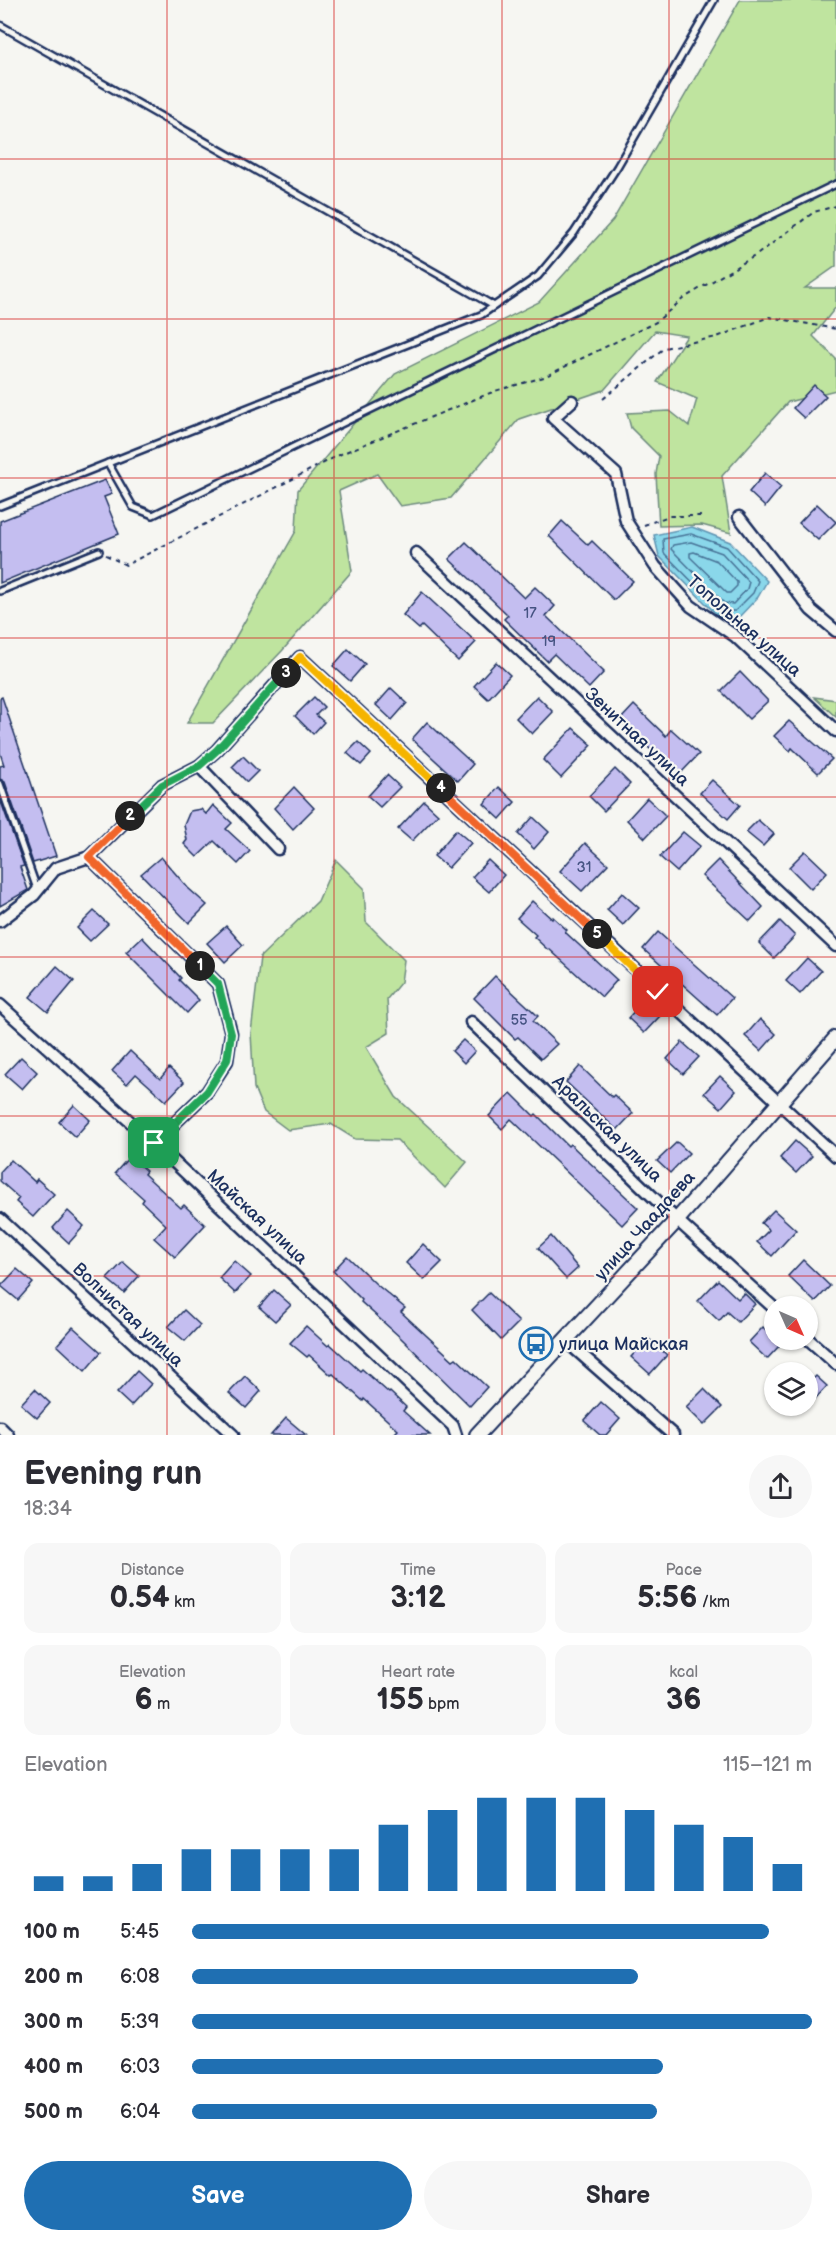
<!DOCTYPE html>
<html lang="en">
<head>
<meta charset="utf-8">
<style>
	body { margin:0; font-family:"Balsamiq Sans",sans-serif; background:#f7f7f7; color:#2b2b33; height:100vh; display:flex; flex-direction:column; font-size:22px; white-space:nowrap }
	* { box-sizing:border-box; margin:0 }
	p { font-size:20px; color:#7c7c81 }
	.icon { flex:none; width:33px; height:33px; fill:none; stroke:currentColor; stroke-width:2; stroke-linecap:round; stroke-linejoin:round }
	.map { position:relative; height:1435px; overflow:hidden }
	.sheet { display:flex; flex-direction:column; background:#fff; flex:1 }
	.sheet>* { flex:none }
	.needle { width:39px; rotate:135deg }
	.controls { position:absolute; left:764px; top:1296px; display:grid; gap:12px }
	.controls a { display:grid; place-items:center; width:54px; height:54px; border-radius:50%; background:#fff; box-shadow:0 2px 4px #0004; font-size:30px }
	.pin { position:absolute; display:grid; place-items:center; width:51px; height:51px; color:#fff; margin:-26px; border-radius:12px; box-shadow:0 3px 9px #0006 }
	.km { position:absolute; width:30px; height:30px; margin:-15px; border-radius:50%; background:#222; color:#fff; font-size:16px; line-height:30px; text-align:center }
	.round { display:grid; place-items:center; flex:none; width:63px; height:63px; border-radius:32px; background:#f7f7f7 }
	.headline { display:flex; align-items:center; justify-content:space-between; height:102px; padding:0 24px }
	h1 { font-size:33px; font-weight:800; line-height:45px }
	.stats { display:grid; grid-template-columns:repeat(3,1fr); gap:9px; height:102px; padding:6px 24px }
	.stats div { display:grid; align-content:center; border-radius:15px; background:#f7f7f7; text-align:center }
	.stats b { font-size:30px; font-weight:800 }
	.stats small { font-size:16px; font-weight:400 }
	.stats p { font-size:16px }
	.chart { height:168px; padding:12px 24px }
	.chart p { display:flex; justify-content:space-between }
	.chart svg { width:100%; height:108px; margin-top:6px; stroke:#1f6fb2; stroke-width:6 }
	.action { display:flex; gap:12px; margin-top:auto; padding:12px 24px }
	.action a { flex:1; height:69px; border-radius:36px; background:#1f6fb2; color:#fff; font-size:24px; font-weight:800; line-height:69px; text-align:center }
	.action a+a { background:#f7f7f7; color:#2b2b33 }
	ul { padding:0 24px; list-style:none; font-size:20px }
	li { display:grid; grid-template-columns:96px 72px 1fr; align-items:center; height:45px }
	li i { height:15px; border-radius:8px; background:#1f6fb2 }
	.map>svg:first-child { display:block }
	.green { fill:#bfe49f; stroke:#6d8a7e; stroke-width:1.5 }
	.water { fill:#8ad7ea; stroke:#5e94b2; stroke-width:1.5 }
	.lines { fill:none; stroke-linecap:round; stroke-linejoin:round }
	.shore { stroke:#477296; stroke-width:1.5 }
	.building { fill:#c4bef0; stroke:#1b2f5e; stroke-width:1.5 }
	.service-casing { stroke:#1b2f5e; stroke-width:10 }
	.minor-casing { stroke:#1b2f5e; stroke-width:15 }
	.tertiary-casing { stroke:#1b2f5e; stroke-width:18 }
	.path { stroke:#1b2f5e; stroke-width:2; stroke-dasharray:4.5 4.5; stroke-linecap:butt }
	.service { stroke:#f6f6f2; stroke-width:5 }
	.minor { stroke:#f6f6f2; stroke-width:10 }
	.tertiary { stroke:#f6f6f2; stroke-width:14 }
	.split-1-casing { stroke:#fff; stroke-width:12 }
	.split-2-casing { stroke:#fff; stroke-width:12 }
	.split-3-casing { stroke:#fff; stroke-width:12 }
	.split-4-casing { stroke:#fff; stroke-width:12 }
	.split-5-casing { stroke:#fff; stroke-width:12 }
	.split-6-casing { stroke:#fff; stroke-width:12 }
	.split-1 { stroke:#22a559; stroke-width:8 }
	.split-2 { stroke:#f0652b; stroke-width:8 }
	.split-3 { stroke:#22a559; stroke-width:8 }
	.split-4 { stroke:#f5b400; stroke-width:8 }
	.split-5 { stroke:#f0652b; stroke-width:8 }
	.split-6 { stroke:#f5b400; stroke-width:8 }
	.grid { fill:none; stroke:#d62828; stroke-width:1.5; stroke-opacity:0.55 }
	.labels { text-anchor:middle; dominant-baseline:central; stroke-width:4.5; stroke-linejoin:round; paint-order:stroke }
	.number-label { font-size:15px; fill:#455382 }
	.street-label { font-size:18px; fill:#1b2f5e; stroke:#f6f6f2 }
	.poi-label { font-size:18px; fill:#1b2f5e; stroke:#f6f6f2; text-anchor:start }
</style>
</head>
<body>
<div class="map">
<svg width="836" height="1435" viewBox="0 0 836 1435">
	<rect width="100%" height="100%" fill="#f6f6f2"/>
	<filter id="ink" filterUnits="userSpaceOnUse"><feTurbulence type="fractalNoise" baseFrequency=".0167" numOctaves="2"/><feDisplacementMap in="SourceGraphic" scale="12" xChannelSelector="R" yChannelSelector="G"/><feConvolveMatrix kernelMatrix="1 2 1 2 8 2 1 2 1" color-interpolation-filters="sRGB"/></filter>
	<g filter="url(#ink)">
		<g class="green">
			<polygon points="740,0 836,0 836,266 805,288 836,288 836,307 813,336 836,359 836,390 788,402 722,476 731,533 702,525 659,526 656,474 659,456 631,428 627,413 670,411 689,426 697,399 657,382 687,336 655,331 604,390 519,419 451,498 400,506 377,474 339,491 352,571 282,651 213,723 187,723 296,531 298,490 395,374 539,302 613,220"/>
			<polygon points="814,697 836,700 836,717"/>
			<polygon points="336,860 364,888 366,922 404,960 401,982 387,999 389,1033 366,1047 396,1097 467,1162 445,1188 397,1140 355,1139 331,1124 288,1130 264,1112 254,1088 251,1033 260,957 318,901"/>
		</g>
		<polygon class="water" points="692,527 730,542 767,581 758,597 738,618 719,617 659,556 654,535"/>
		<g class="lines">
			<g class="shore">
				<polygon points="691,534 727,547 758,581 753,593 735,611 721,611 664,553 663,539"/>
				<polygon points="691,542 722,553 749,582 747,589 733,604 724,603 671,549 673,545"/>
				<polygon points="694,552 717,561 737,582 737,586 730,593 727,593 690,557 690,553"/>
			</g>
		</g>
		<g class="building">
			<polygon points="814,385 826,396 804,418 793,408"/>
			<polygon points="765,473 781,487 765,507 749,492"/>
			<polygon points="105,480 112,494 104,497 119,534 0,583 0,521"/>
			<polygon points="817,504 836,522 818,540 799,523"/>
			<polygon points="562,521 588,545 592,541 633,581 614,600 549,536"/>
			<polygon points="466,542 524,598 535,587 555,606 546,616 604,672 589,688 554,654 547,661 504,619 508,615 449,559"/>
			<polygon points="422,592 476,642 458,661 422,626 419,629 403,615"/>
			<polygon points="348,649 365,664 350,681 333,666"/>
			<polygon points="496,662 510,675 488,699 474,686"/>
			<polygon points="740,672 768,701 749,719 721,691"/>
			<polygon points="391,688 407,703 392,720 376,705"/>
			<polygon points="537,696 553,712 532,734 516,718"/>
			<polygon points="2,697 56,856 33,863 5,782 0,779 0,766 4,765 0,753 0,698"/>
			<polygon points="314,697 324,707 316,715 324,722 313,734 295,716"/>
			<polygon points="634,705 666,736 671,729 699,754 678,776 620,720"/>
			<polygon points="789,721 832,759 818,773 792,748 790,751 774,736"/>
			<polygon points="427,722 473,764 458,781 412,739"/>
			<polygon points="573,728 592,745 561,778 543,760"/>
			<polygon points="358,742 371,754 361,765 347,753"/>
			<polygon points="243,756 258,771 247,782 232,767"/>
			<polygon points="615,769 630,784 604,811 589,796"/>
			<polygon points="387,775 400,787 380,807 368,796"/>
			<polygon points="712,780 740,805 728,819 700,793"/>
			<polygon points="294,787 314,808 293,829 274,808"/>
			<polygon points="499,787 515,802 500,819 484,804"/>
			<polygon points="647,798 666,816 645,838 627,820"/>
			<polygon points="0,799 24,866 20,867 28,890 0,906"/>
			<polygon points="424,801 438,814 412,841 398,829"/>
			<polygon points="213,805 232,823 226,829 250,851 238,864 214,841 197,857 184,844 187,840 184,825 190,811 201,809 206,814"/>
			<polygon points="533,817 549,832 534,849 518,834"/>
			<polygon points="758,820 774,834 763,846 746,832"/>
			<polygon points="456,830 471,843 448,868 434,856"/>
			<polygon points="683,832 700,846 677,872 660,857"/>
			<polygon points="585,843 608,864 582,891 560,871"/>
			<polygon points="805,851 827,872 811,889 789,867"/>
			<polygon points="161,857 188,888 207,905 189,923 141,874"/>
			<polygon points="488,860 504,875 489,892 472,877"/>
			<polygon points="718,860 763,907 750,921 702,876"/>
			<polygon points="622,893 639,908 623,925 607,910"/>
			<polygon points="532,901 552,919 553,917 567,930 565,932 617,980 602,997 549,949 548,950 534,937 536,935 517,918"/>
			<polygon points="94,911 108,924 90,941 77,928"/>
			<polygon points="780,921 795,936 774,958 759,943"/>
			<polygon points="226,926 243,945 225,962 207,943"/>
			<polygon points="658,932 732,998 717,1015 643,949"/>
			<polygon points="142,937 181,978 179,980 199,1000 187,1013 126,952"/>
			<polygon points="807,958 821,971 800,994 786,981"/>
			<polygon points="57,966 74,981 48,1012 30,997"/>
			<polygon points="495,976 538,1016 533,1021 557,1044 541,1059 518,1037 515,1039 474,998"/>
			<polygon points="643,1002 660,1016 644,1033 628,1018"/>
			<polygon points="760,1019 776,1034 761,1051 745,1036"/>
			<polygon points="463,1040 475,1051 464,1063 452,1051"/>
			<polygon points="682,1042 699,1057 683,1074 667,1059"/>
			<polygon points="130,1051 160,1079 169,1068 184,1082 166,1101 136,1074 127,1084 112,1071"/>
			<polygon points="21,1057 37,1072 22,1089 5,1074"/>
			<polygon points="580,1066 612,1097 614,1095 633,1113 617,1130 566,1082"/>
			<polygon points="720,1076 736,1091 721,1108 704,1093"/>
			<polygon points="511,1093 534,1116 536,1114 568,1146 570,1144 638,1208 622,1225 511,1119 502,1129 489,1116"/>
			<polygon points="74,1105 90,1120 75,1137 59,1122"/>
			<polygon points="795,1141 812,1156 796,1173 780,1158"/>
			<polygon points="677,1142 689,1153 670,1173 657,1161"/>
			<polygon points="130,1156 146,1171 144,1174 181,1208 184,1205 205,1225 175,1257 154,1238 166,1225 142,1202 144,1199 115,1173"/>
			<polygon points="11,1160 35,1182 37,1179 54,1194 33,1217 16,1202 19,1198 0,1181 0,1172"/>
			<polygon points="774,1210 796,1230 772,1256 757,1242 769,1230 761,1223"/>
			<polygon points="68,1211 84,1226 69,1243 53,1228"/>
			<polygon points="551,1236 578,1268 566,1279 538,1248"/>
			<polygon points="423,1244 442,1262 424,1280 406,1263"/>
			<polygon points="347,1256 376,1284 405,1308 401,1312 453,1360 456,1358 487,1387 470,1406 401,1338 361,1302 362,1300 333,1271"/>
			<polygon points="803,1260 830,1286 815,1302 788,1276"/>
			<polygon points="234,1261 251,1276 235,1293 219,1278"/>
			<polygon points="123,1262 139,1276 124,1293 107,1279"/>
			<polygon points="17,1269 33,1283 18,1300 1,1286"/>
			<polygon points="718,1280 738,1299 744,1293 755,1304 738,1322 727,1312 719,1321 698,1301"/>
			<polygon points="274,1290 291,1305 275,1321 259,1307"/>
			<polygon points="489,1293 519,1322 501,1340 472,1310"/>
			<polygon points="184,1310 200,1325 185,1341 168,1327"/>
			<polygon points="306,1326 328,1346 330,1344 360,1371 362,1369 389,1393 390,1392 406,1407 403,1411 430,1435 393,1435 398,1430 364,1399 363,1401 333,1374 331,1375 309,1355 307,1357 290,1343"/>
			<polygon points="73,1327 101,1352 85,1371 57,1345"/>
			<polygon points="763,1327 781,1344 767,1359 749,1342"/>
			<polygon points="648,1338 667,1355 650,1374 631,1357"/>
			<polygon points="137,1371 151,1384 131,1406 117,1393"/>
			<polygon points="245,1376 261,1391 246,1408 229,1393"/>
			<polygon points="816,1376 827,1386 814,1400 807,1393 807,1385"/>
			<polygon points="35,1389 50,1403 37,1418 21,1404"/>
			<polygon points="704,1389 722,1407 704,1425 686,1407"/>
			<polygon points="601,1402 620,1419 606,1435 600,1435 584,1421"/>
			<polygon points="286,1418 306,1435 271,1435"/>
		</g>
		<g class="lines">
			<defs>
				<g id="service">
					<polyline points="0,25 494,306"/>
					<polyline points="108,463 133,507 153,515 836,184"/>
					<polyline points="0,506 481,315 538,276 574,233 617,167 714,0"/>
					<polyline points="0,591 99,551"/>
					<polyline points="0,784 37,889"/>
				</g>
				<g id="minor">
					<polyline points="572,401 553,418 616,474 626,521 655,566 691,606 735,636 836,731"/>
					<polyline points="739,517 811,610 836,631"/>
					<polyline points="416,553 836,946"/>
					<polyline points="199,766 278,849"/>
					<polyline points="89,857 218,984 231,1033 227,1061 207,1092 154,1143"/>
					<polyline points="0,921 34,895 56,868 89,857 162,785 199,766 217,750 300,657 836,1156"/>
					<polyline points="0,1005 154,1143 453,1426 456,1435"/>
					<polyline points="471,1022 677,1220 774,1308"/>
					<polyline points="0,1219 233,1435"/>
					<polyline points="807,1338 836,1364"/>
					<polyline points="565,1340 673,1435"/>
					<polyline points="0,1427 8,1435"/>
				</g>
				<polyline id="tertiary" points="477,1435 677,1220 836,1038"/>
			</defs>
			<use href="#service" class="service-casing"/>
			<use href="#minor" class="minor-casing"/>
			<use href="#tertiary" class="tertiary-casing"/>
			<g class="path">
				<polyline points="603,399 664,348 717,337 769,317 836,329"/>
				<polyline points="644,525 669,516 705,516"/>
				<polyline points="106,555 126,565 343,453 495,391 544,377 656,322 684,298 758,254 814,212 836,206"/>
			</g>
			<use href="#service" class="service"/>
			<use href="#minor" class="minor"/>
			<use href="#tertiary" class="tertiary"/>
		</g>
	</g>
	<g class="lines" filter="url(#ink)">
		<defs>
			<polyline id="split-1" points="154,1143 207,1092 227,1060 231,1034 218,984 200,966"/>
			<polyline id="split-2" points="130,816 89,857 200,966"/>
			<polyline id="split-3" points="130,816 162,785 199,766 217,750 286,673"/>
			<polyline id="split-4" points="286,673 300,657 441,788"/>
			<polyline id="split-5" points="441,788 597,934"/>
			<polyline id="split-6" points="597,934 658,992"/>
		</defs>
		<use href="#split-1" class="split-1-casing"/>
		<use href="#split-2" class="split-2-casing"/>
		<use href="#split-3" class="split-3-casing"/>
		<use href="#split-4" class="split-4-casing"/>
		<use href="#split-5" class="split-5-casing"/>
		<use href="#split-6" class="split-6-casing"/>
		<use href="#split-1" class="split-1"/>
		<use href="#split-2" class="split-2"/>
		<use href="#split-3" class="split-3"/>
		<use href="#split-4" class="split-4"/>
		<use href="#split-5" class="split-5"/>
		<use href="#split-6" class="split-6"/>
	</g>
	<path class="grid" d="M167 0V1435M334 0V1435M502 0V1435M669 0V1435M0 159H836M0 319H836M0 478H836M0 638H836M0 797H836M0 957H836M0 1116H836M0 1276H836"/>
	<defs>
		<symbol id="bus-ring" viewBox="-11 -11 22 22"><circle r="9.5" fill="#f6f6f2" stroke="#1f6fb2" stroke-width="1.5"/><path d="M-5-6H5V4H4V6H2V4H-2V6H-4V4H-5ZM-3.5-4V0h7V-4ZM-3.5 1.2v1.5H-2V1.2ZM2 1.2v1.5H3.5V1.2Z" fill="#1f6fb2"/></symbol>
	</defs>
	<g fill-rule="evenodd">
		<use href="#bus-ring" x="517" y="1325" width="38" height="38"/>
	</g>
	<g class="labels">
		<g class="number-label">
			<text x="530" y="613">17</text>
			<text x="549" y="641">19</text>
			<text x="584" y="867">31</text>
			<text x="519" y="1020">55</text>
		</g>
		<g class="street-label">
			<text transform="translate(744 626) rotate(41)">Топольная улица</text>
			<text transform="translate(637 737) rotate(43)">Зенитная улица</text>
			<text transform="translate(607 1129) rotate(44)">Аральская улица</text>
			<text transform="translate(257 1217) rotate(43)">Майская улица</text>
			<text transform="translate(645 1226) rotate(-48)">улица Чаадаева</text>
			<text transform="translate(128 1315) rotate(43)">Волнистая улица</text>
		</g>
		<g class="poi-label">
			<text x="559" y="1344">улица Майская</text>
		</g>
	</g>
</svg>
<div class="controls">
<a><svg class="needle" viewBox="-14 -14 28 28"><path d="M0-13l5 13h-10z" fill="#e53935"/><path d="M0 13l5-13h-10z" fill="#7c7c81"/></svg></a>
<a><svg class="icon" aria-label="layers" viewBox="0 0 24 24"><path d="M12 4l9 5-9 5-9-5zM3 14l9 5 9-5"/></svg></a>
</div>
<div class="pin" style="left:154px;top:1143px;background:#1e9e55"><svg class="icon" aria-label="arrive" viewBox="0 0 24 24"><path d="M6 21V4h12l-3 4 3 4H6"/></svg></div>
<div class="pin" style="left:658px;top:992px;background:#d93025"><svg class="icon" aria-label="check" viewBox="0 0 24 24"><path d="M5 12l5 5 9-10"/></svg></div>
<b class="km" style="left:200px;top:966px">1</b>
<b class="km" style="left:130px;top:816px">2</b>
<b class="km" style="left:286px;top:673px">3</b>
<b class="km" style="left:441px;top:788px">4</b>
<b class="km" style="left:597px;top:934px">5</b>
</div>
<section class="sheet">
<div class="headline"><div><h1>Evening run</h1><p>18:34</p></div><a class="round"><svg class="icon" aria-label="share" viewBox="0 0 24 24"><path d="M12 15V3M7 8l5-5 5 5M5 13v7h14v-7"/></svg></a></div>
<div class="stats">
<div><p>Distance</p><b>0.54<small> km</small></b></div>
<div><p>Time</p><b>3:12</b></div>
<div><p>Pace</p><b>5:56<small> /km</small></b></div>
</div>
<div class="stats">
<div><p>Elevation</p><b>6<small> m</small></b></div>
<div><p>Heart rate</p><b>155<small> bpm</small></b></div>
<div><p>kcal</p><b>36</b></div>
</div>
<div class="chart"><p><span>Elevation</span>115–121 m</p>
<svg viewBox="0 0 160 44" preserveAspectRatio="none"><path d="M5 44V38M15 44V38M25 44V33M35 44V27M45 44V27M55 44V27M65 44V27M75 44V17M85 44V11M95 44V6M105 44V6M115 44V6M125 44V11M135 44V17M145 44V22M155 44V33"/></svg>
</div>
<ul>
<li><b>100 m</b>5:45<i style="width:93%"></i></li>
<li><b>200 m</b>6:08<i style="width:72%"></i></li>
<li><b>300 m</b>5:39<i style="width:100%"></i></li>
<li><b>400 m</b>6:03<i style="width:76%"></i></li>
<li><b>500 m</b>6:04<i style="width:75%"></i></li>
</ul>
<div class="action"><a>Save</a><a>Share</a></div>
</section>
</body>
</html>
